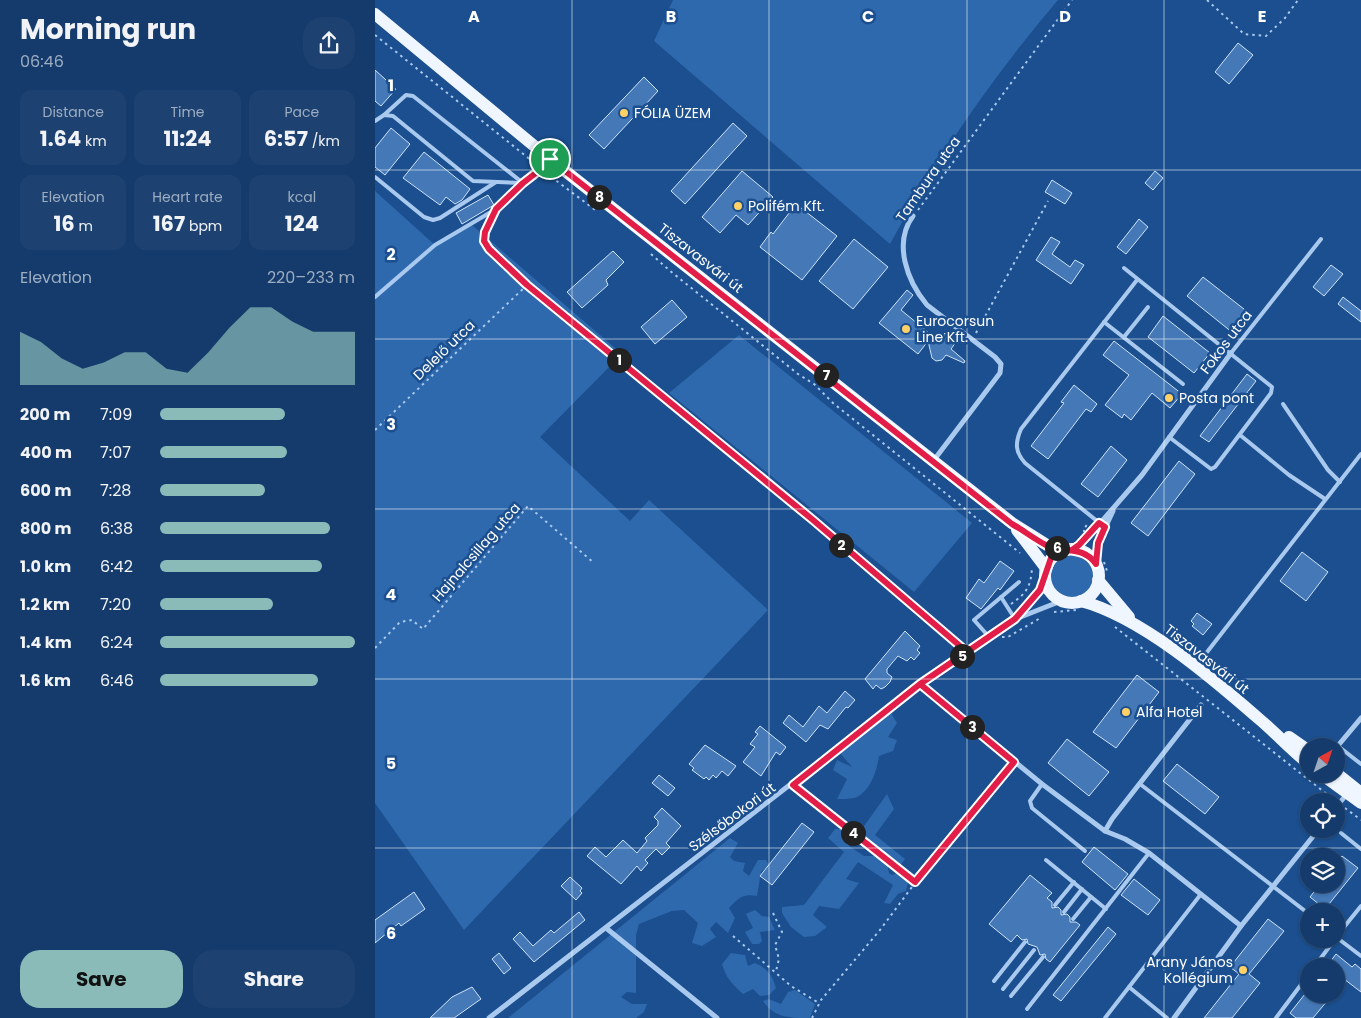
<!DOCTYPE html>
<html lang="en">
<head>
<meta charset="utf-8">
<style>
	body { margin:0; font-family:Poppins,sans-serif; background:#1d4271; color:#f1f3f6; height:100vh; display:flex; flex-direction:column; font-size:19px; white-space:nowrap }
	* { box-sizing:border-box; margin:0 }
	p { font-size:16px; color:#9dadc1 }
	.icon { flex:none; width:28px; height:28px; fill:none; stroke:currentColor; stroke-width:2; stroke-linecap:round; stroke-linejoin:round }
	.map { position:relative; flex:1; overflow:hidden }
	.details { display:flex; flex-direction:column; background:#143b6b; width:375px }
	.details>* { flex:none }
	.needle { width:32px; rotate:40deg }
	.buttons { position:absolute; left:925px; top:738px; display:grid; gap:10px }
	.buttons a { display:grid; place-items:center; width:45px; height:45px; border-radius:50%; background:#143b6b; box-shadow:0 1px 4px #0004,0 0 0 1px #33557e; font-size:25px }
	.pin { position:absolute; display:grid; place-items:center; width:42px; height:42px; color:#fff; margin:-21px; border:2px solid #fff; border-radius:50%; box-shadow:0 1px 5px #0007 }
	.km { position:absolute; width:25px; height:25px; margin:-12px; border-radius:50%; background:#222; color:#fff; font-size:14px; line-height:25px; text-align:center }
	.round { display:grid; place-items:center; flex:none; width:52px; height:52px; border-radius:20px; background:#1d4271 }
	.summary { display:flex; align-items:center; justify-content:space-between; height:85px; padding:0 20px }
	h1 { font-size:28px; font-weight:700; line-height:38px }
	.figures { display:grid; grid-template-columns:repeat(3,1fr); gap:8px; height:85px; padding:5px 20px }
	.figures div { display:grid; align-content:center; border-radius:12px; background:#1d4271; text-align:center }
	.figures b { font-size:21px; font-weight:700 }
	.figures small { font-size:14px; font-weight:400 }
	.figures p { font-size:14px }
	.chart { height:140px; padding:10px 20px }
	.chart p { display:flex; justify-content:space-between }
	.chart svg { width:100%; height:90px; margin-top:5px; fill:#8bbbb9; opacity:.7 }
	.primary-button { display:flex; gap:10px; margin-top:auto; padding:10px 20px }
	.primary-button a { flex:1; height:58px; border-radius:20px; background:#8bbbb9; color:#111; font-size:20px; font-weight:700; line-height:58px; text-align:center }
	.primary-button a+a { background:#1d4271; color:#f1f3f6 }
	ul { padding:0 20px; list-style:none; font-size:16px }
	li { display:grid; grid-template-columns:80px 60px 1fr; align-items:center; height:38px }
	li i { height:12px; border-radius:6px; background:#8bbbb9 }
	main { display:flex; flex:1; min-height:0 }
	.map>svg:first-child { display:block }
	.green { fill:#2e69ad }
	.building { fill:#4478b7; stroke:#cfe3fa }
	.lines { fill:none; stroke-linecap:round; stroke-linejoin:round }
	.path { stroke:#a9c9ee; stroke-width:2; stroke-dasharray:2.5 4; stroke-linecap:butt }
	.service { stroke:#a9c9ee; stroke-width:4 }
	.minor { stroke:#a9c9ee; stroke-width:5 }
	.primary { stroke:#f0f6ff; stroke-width:12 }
	.route-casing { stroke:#fff; stroke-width:10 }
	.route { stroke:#e11d48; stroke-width:6 }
	.grid { fill:none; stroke:#fff; stroke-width:1; stroke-opacity:0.55 }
	.poi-dot { fill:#ffd166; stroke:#1b4f8f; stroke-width:2 }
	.labels { text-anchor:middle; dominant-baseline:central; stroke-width:5; stroke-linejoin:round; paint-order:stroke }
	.poi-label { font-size:14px; fill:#fff; stroke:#1b4f8f; text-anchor:start }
	.street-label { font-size:14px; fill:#fff; stroke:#1b4f8f }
	.grid-label { font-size:16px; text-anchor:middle; font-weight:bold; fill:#fff; stroke:#1b4f8f; stroke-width:5; stroke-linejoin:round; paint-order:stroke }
</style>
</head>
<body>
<main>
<section class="details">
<div class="summary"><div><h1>Morning run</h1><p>06:46</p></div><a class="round"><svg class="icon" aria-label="share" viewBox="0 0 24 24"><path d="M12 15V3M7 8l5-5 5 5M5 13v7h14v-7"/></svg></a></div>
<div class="figures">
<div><p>Distance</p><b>1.64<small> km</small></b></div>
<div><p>Time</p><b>11:24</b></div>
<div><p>Pace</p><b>6:57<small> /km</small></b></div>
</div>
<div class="figures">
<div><p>Elevation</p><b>16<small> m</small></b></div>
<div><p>Heart rate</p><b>167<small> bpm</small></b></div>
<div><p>kcal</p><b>124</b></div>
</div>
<div class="chart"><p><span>Elevation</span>220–233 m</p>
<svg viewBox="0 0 160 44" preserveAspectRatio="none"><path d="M0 44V18L10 23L20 31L30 36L40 33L50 28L60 28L70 36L80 38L90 28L100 16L110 6L120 6L130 13L140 18L150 18L160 18V44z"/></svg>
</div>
<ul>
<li><b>200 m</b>7:09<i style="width:64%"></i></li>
<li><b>400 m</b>7:07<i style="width:65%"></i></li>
<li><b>600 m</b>7:28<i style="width:54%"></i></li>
<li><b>800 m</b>6:38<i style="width:87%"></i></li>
<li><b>1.0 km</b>6:42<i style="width:83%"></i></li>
<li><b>1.2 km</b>7:20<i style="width:58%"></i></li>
<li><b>1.4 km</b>6:24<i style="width:100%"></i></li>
<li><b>1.6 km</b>6:46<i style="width:81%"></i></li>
</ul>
<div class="primary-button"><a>Save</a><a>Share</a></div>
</section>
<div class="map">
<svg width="986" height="1018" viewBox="0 0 986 1018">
	<rect width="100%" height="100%" fill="#1b4f8f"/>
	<g class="green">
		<path d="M298 0H683C619 75 562 157 515 244L279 41Z"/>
		<polygon points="0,191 61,246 97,225 247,354 165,437 255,521 274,500 393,610 89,930 0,803"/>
		<polygon points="364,335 597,523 539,592 294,393"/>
		<circle cx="697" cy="576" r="21"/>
		<path d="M516 713 522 723 513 737 522 740 518 751 504 756C502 770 496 790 482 797 477 799 468 799 462 799L472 779 458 770 462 760 477 767 465 753Z"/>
		<polygon points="512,794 519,809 500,835 530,859 525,866 484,833"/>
		<polygon points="460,829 473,829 474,846 489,856 504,856 512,863 514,873 517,875 527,871 534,877 531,891 523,894 515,904 509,903 518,885 483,862 471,879 484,883 464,909 444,906 438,915 452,927 440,936 429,937 416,927 407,913 407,907 429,905 469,852 453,838"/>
		<path d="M355 838 363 843 355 857 359 861 370 863 368 871 374 876 383 860H391L394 865 386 872 382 896C368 893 363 898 354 908L360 918 353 933 341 922 335 929 341 937 327 946 317 943 323 923 309 910 297 911 264 924 261 935V993L252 992 246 997 257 1004H272L269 1012 261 1018H133Z"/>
		<polygon points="380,910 387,916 394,917 400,930 385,932 387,941 384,944 377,944 370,932 378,928 371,914"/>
		<path d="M356 953 370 955 373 966 380 963C393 969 397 975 401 988L394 995 385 996 378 989 368 994C357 984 351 978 347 964Z"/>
		<path d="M420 990 440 1004 435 1018C415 1018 399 1018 388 1001L394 999 406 1004 413 992Z"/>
	</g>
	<g class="building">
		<polygon points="863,43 878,55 854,84 840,72"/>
		<polygon points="0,70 21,89 6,106 0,101"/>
		<polygon points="269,77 283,91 229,149 214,135"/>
		<polygon points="358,123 372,136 310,204 296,191"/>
		<polygon points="16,128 35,144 10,175 0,167 0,148"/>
		<polygon points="49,152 95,189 87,200 80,204 71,197 65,205 28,178"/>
		<polygon points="367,171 398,197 373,225 361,215 345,233 327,217"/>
		<polygon points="780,171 788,178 778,190 770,183"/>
		<polygon points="677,180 697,193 690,204 670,192"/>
		<polygon points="113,195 119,205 87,224 81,213"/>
		<polygon points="421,204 462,236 427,280 385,247 396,232 398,234"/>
		<polygon points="764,219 773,227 751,254 742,247"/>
		<polygon points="676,237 685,242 677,254 695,267 700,260 709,265 696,284 661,260"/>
		<polygon points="479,239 513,267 478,309 444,281"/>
		<polygon points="238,251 249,262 231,280 233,285 207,308 192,292"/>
		<polygon points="956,265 968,274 949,296 938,287"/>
		<polygon points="828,277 874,313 858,333 812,296"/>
		<polygon points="532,290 538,295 526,310 559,337 564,340 570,333 581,342 576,349 590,361 589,363 571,355 567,360 561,361 557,358 553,341 543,354 504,323"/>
		<polygon points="968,297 986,311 986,322 963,304"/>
		<polygon points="297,300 312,317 280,344 266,327"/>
		<polygon points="788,316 835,353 819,373 773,337"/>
		<polygon points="739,341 807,394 795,408 777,393 756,420 749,414 747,418 730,405 754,375 728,355"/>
		<polygon points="872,374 881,381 834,442 825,436"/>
		<polygon points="699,385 722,404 716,412 711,409 673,459 656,446 689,403 686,402"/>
		<polygon points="736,446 752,460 723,497 706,484"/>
		<polygon points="804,461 820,474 773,536 756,523"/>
		<polygon points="927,552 953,572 931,601 905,581"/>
		<polygon points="625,561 639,571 625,590 623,588 606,609 591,598 604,579 609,583"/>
		<polygon points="822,613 837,624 828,635 817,626 819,624 816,621"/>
		<polygon points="530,631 545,646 542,650 545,653 539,660 536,657 532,661 523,656 512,669 512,673 517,677 515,682 510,687 506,689 501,685 498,689 490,679"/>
		<polygon points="762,675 784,692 741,748 718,732"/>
		<polygon points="470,691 480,700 473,708 471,707 453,729 445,725 431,742 408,723 414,715 428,727 444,706 452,713"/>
		<polygon points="385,726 411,747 405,755 401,752 386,776 368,762 380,747 375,744 383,734 380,732"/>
		<polygon points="692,739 734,772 714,796 673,763"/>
		<polygon points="330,745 361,766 353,776 347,771 341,778 338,775 334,780 331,777 329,779 317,770 319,768 314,764"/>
		<polygon points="802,764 844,797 830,814 788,781"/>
		<polygon points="284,775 300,788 293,796 277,783"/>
		<polygon points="287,808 306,826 291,843 295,847 287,855 281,849 270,860 273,863 266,871 262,866 246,884 212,856 220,847 231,857 248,840 262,853 272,841 270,838 283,825 283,821 279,817"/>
		<polygon points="427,823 439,832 397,885 385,876"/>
		<polygon points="719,847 753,874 740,890 707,862"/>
		<polygon points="967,856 983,868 950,909 935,897 945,884 961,884 961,864"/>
		<polygon points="655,875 677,893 672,898 677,902 677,908 683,907 686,910 686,915 692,914 695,917 695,922 701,922 705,925 675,962 671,959 670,954 665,955 662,947 653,944 652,939 647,940 642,935 636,942 614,924"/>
		<polygon points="195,877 207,888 205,891 207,893 201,900 186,886"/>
		<polygon points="759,879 785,900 773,915 746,895"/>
		<polygon points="39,892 50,909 26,926 24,923 0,943 0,920"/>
		<polygon points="204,912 210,920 159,962 138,939 145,932 158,946 176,930 179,933"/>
		<polygon points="893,919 909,931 874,974 885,983 857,1018 829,1018 864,974 855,967"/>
		<polygon points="733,927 741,934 686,1001 678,995"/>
		<polygon points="124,953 136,968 129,974 117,959"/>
		<polygon points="961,954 977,967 980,964 986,969 986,992 969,979 961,989 961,966 952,966"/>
		<polygon points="97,987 106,999 79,1018 55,1018 77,997"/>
		<polygon points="930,994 958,994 938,1018 921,1018 915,1013"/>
	</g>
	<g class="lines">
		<g class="path">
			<polyline points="832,0 869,34 891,36 910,18 923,0"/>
			<polyline points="0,35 162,165"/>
			<polyline points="171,173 223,212"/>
			<polyline points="543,210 697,0"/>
			<path d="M116 220C113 226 109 232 109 239 109 251 142 276 152 285L438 520 586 648"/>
			<polyline points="276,254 294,270 423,374 439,384 458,403 645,553"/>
			<polyline points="601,333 673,201"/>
			<polyline points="0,430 152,285"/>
			<polyline points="710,532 708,530 714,522"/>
			<polyline points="729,562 733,574"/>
			<path d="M636 604C652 593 656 586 657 567"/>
			<polyline points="679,612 701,610"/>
			<polyline points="740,627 958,799"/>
			<polyline points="627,637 633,637 667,617"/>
			<polyline points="0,648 25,622 37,620 48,629 153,506 219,563"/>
			<polyline points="970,808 986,820"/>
			<polyline points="544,877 635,767"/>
			<polyline points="398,913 407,932 400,945 404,959 401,971"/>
			<polyline points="358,936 416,986 444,1003"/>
			<polyline points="437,1018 446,1000 505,930 537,887"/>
		</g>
		<g class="service">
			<polyline points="0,121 9,115 18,116 98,181 148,183 166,169 173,160"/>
			<polyline points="0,177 49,217 58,220 65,218 121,182"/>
			<polyline points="749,268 897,387 896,393 840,467 836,469 794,437"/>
			<polyline points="0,297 60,245 121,209 148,183 38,96 31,95 9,115"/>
			<polyline points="729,322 808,384"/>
			<polyline points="749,337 773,307"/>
			<polyline points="856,353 946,239"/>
			<polyline points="908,404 953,470 965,482"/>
			<polyline points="865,435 914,475 950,499"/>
			<path d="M727 525 650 463C640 452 640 443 646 429L762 280"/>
			<polyline points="626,597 640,619"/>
			<polyline points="615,638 599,620 644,582"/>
			<polyline points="822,665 986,454"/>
			<polyline points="963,746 986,764"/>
			<polyline points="667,784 655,801 657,808 710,851"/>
			<polyline points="765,784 934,914"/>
			<polyline points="966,833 986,849"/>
			<polyline points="671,860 731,909"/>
			<polyline points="680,905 699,882"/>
			<polyline points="689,912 707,889"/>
			<polyline points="698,919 716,897"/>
			<polyline points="961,937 986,906"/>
			<polyline points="961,937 986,956"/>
			<polyline points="940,966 960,939"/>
			<polyline points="619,981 650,942"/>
			<polyline points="754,987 792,1018"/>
			<polyline points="628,989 659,950"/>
			<polyline points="636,996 668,957"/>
			<polyline points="652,1009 774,853"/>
			<polyline points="730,1018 826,894"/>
			<polyline points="901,1018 934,974"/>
		</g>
		<g class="minor">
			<path d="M538 216C518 243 532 281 552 305L620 357 626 364 625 373 559 460"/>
			<polyline points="697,549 714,536 767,475 856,353"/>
			<polyline points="721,564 723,543 738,511"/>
			<polyline points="643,618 686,601"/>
			<polyline points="545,684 667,784 730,831 750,839 774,853 866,926"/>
			<polyline points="961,748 986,718"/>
			<polyline points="418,785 540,882"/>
			<polyline points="961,807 972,794"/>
			<polyline points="730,831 737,819 826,705"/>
			<polyline points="231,928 342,1018"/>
			<polyline points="114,1018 545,684 640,619 665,590 670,577"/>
			<polyline points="799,1018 866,926 944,829"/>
		</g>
		<g class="primary">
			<polyline points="0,14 175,159 637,523 672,545 690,550"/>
			<polyline points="642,530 671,568"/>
			<circle cx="697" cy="576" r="27"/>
			<polyline points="723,580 754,617"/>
			<path d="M706 601C766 617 836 677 883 718 901 733 916 750 934 764"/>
			<polyline points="914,737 934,751"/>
			<polyline points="961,773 986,793"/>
			<polyline points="946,774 986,803"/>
		</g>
	</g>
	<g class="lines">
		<defs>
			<path id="route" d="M175 159 166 169 148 183 121 209 110 232 109 241 114 249 152 285 438 520 592 652 545 684 639 762 540 882 418 785 545 684 640 619 665 590 676 558 685 552 697 550 704 545 724 523 730 527 723 543 721 564C708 545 689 554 671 545 659 539 648 530 637 524L175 159"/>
		</defs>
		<use href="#route" class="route-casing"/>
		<use href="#route" class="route"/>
	</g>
	<path class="grid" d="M197 0V1018M394 0V1018M592 0V1018M789 0V1018M0 170H986M0 339H986M0 509H986M0 679H986M0 848H986"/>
	<g class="poi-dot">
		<circle cx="249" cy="113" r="5"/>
		<circle cx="363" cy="206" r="5"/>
		<circle cx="531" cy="329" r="5"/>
		<circle cx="794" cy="398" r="5"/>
		<circle cx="751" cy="712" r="5"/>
		<circle cx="868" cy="970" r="5"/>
	</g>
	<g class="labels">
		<g class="poi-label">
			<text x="259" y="113">FÓLIA ÜZEM</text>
			<text x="373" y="206">Polifém Kft.</text>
			<text x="541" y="321">Eurocorsun<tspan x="541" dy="16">Line Kft.</tspan></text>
			<text x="804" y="398">Posta pont</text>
			<text x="761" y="712">Alfa Hotel</text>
			<text x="858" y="962" text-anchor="end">Arany János<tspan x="858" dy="16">Kollégium</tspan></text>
		</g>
		<g class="street-label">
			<text transform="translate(553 179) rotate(-55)">Tambura utca</text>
			<text transform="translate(326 258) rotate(38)">Tiszavasvári út</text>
			<text transform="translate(851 342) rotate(-53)">Fokos utca</text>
			<text transform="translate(69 350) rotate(-44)">Delelő utca</text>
			<text transform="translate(101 552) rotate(-49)">Hajnalcsillag utca</text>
			<text transform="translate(832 659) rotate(38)">Tiszavasvári út</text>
			<text transform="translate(357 817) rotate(-37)">Szélsőbokori út</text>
		</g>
	</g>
	<g class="grid-label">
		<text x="99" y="22">A</text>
		<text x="296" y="22">B</text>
		<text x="493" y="22">C</text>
		<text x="690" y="22">D</text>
		<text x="887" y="22">E</text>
		<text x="16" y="91">1</text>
		<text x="16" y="260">2</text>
		<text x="16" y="430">3</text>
		<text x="16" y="600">4</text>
		<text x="16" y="769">5</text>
		<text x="16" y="939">6</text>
	</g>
</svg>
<div class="buttons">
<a><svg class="needle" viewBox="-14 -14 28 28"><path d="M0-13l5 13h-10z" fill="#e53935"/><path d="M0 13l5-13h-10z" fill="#9dadc1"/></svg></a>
<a><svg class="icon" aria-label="locate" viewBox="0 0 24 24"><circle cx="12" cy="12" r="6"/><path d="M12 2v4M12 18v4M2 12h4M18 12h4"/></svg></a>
<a><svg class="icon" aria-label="layers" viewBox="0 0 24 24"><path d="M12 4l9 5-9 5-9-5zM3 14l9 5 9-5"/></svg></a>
<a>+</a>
<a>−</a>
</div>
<div class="pin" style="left:175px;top:159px;background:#1e9e55"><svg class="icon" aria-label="arrive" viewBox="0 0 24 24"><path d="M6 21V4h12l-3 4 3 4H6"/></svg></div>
<b class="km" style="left:244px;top:360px">1</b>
<b class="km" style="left:466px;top:545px">2</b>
<b class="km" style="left:597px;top:727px">3</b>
<b class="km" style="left:478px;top:833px">4</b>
<b class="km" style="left:587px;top:656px">5</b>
<b class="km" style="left:682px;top:548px">6</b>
<b class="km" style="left:451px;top:375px">7</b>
<b class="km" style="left:224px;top:197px">8</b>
</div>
</main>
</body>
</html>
